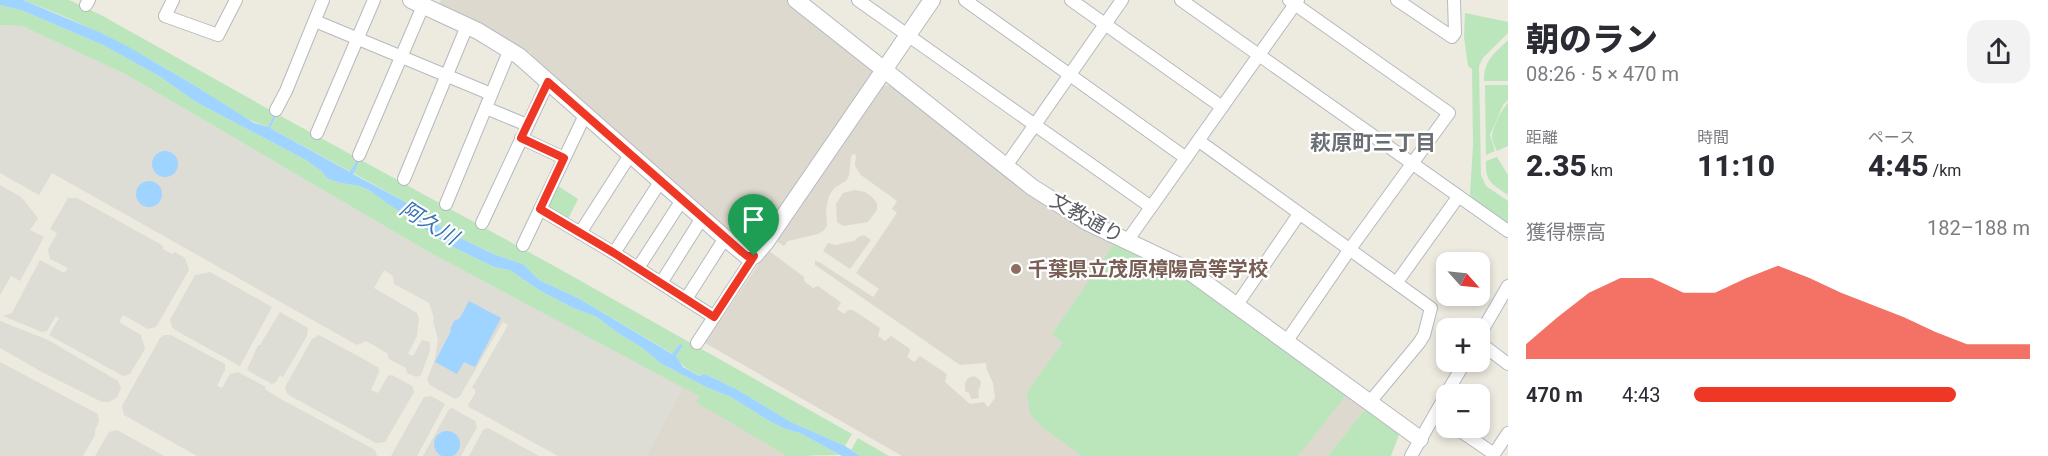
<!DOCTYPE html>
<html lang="ja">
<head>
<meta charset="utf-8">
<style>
	body { margin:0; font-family:Roboto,"Noto Sans JP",sans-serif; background:#f2f2f3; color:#2b2b33; height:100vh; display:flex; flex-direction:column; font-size:22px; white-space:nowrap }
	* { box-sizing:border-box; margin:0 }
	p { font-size:20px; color:#7c7c81 }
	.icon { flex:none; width:33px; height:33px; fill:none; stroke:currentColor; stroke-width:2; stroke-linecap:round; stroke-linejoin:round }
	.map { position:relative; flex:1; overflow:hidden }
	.sheet { display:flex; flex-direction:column; background:#fff; width:540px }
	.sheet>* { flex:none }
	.needle { width:39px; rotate:117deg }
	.buttons { position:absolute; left:1436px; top:252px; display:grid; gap:12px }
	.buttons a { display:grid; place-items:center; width:54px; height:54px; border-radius:12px; background:#fff; box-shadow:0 3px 9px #0003; font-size:30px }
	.pin { position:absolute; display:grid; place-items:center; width:51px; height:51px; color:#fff; margin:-62px -26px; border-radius:50% 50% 50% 0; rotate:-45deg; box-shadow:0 0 6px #0007 }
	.pin .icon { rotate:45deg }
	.round { display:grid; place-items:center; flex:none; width:63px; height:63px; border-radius:18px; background:#f2f2f3 }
	.overview { display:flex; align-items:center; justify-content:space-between; height:102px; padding:0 18px }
	h1 { font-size:33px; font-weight:800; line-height:45px }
	.metrics { display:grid; grid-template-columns:repeat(3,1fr); gap:9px; height:102px; padding:6px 18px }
	.metrics div { display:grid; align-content:center }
	.metrics b { font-size:30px; font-weight:800 }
	.metrics small { font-size:16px; font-weight:400 }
	.metrics p { font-size:16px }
	.chart { height:168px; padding:12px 18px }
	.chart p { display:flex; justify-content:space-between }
	.chart svg { width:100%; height:108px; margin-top:6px; fill:#ee3725; opacity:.7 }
	ul { padding:0 18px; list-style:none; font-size:20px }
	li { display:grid; grid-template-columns:96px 72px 1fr; align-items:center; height:45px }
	li i { height:15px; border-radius:8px; background:#ee3725 }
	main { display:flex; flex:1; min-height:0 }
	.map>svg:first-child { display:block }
	.industrial { fill:#dddcd5 }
	.education { fill:#ddd9cf }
	.green { fill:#bbe6bc }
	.water { fill:#9ed4ff }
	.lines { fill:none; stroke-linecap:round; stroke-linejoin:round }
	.street-casing { stroke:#b6b9be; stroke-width:14 }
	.secondary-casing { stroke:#b6bac0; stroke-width:18 }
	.street { stroke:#fff; stroke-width:12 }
	.secondary { stroke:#fff; stroke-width:16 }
	.route-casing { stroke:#fff; stroke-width:12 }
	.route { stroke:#ee3725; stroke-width:8 }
	.education-dot { fill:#8d6e63; stroke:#fff; stroke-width:2 }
	.labels { text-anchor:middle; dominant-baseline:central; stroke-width:4.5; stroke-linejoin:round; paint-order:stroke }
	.street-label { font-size:20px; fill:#595d62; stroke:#fff }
	.education-label { font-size:20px; font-weight:bold; fill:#785e54; stroke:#fff; text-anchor:start }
	.neighbourhood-label { font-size:21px; font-weight:bold; fill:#6a6f74; stroke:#fff }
	.water-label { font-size:21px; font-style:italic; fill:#3974b4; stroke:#fff }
</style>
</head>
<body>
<main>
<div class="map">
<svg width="1508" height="456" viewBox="0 0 1508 456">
	<rect width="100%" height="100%" fill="#edeae0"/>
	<g class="industrial">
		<polygon points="0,25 22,26 127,75 429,252 683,387 646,456 558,456 469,407 468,405 475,394 475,389 472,388 508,325 503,322 460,396 455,399 430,385 427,380 435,359 438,340 433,321 434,318 429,303 394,284 393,276 384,270 374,288 417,313 419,319 417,336 408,354 413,356 422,340 430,342 430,350 421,375 416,377 407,373 406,368 389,359 387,353 366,341 357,345 52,173 39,195 0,173"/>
		<polygon points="0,185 21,197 38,218 30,230 44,237 20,281 11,276 0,295"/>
		<polygon points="68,198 77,198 162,245 163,249 172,254 175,252 185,258 189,270 156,327 148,329 123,315 119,322 141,335 145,349 130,374 123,376 49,335 59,318 56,316 47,331 42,332 3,316 12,313 40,260 64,273 68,268 50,259 48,250 57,233 50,229"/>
		<polygon points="210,272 272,307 240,366 175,330 172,327 170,320 195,275"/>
		<polygon points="280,312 308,328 307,336 283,377 280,375 276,382 272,384 247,370 258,345 260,345"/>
		<polygon points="0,321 48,340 118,381 121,389 117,397 109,402 102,402 42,372 0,348"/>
		<polygon points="164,335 171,335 225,364 225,370 217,386 222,388 230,374 238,372 266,387 265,389 279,398 375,450 377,456 197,456 124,415 122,406 160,338"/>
		<polygon points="319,335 378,367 379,372 371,390 378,393 388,376 392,375 412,386 414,392 385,442 376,443 287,394 285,387 312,339"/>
		<polygon points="0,362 98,414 99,421 95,430 95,435 83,456 0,456"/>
		<polygon points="431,396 445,404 417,456 391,456 424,397"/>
		<polygon points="452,408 475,421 477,427 461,456 423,456 449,409"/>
		<polygon points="488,428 539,456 469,456 483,430"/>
		<polygon points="117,430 164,456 95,456 109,432"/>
	</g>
	<g class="education">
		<polygon points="441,0 788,0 872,69 872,73 756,246 745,248 533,59 530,52 525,53 437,7"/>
		<polygon points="880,85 897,86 963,139 1178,271 1366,408 1328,456 902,456 705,343 768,250 804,277 804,281 813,288 818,286 839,301 841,303 837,309 844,314 848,310 853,310 880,328 878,336 885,341 891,336 909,348 910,351 907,357 914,362 920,356 947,374 945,382 970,404 984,402 988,407 995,398 993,383 987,370 986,363 960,365 815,265 815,261 819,262 873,297 879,289 856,273 897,213 892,209 897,201 861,175 855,166 856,155 853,154 851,157 849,176 846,181 834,188 829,196 826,209 827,226 823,231 818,234 788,241 784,246 775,240"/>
		<polygon points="854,190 865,192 872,197 877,203 877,210 868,222 843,226 837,222 836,204 843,193"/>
		<polygon points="864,235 871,240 850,269 823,251 828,243 835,245 854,241 858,237"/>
		<polygon points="974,376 980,380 981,384 978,392 979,398 971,399 969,393 965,391 965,383 968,378"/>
		<polygon points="683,387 811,456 646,456"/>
	</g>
	<g class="green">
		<path d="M23 0H69L101 15 288 120 556 267 852 434 845 446 791 422 738 390 705 374 700 376C690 371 681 366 676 356L682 345 680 344 673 354 578 298 539 280 523 264 493 254 448 232 409 204 353 173 360 160 358 159 351 172 270 128 277 116 275 114 268 127C237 118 212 95 184 79 132 48 80 21 23 0Z"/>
		<polygon points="0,5 21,10 103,45 159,76 196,102 306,160 321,171 328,179 341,183 360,186 370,191 403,212 413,223 429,231 437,239 494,267 510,270 539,290 573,308 597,317 615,331 644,349 660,363 708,388 731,397 771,422 785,429 800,433 840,455 787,456 696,402 699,396 429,252 127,75 22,26 0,25"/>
		<polygon points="1465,13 1508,22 1508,33 1483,58 1479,66 1481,175 1486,186 1508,201 1508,227 1473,202 1470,194 1473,145 1472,69 1468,66 1464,37"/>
		<path d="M1508 40V81H1484C1484 60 1494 54 1508 40Z"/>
		<polygon points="1485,85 1508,85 1508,100 1503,105 1490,135 1495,151 1486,155"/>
		<path d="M1508 103V146L1497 151C1495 146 1492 142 1492 136 1493 126 1501 110 1508 103Z"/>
		<path d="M1497 157 1508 175V195C1492 184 1485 182 1486 161Z"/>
		<polygon points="552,182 578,199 566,223 540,206"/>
		<polygon points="1115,243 1177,273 1347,394 1298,456 1082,456 1042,427 1030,414 1027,395 1029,389 1063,342 1052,334"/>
		<polygon points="1366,408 1400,432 1391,456 1328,456"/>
		<polygon points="858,438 889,456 860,456 851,450"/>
	</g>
	<g class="water">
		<polygon points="0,0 23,0 99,32 127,46 189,82 254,123 268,127 275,114 277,115 270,128 350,172 358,159 360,160 353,174 409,204 448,232 493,254 523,264 539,280 578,298 672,354 680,344 683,345 676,356 683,367 699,376 705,374 738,390 791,422 845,446 860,456 842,456 800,433 785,429 771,422 731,397 708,388 660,363 644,349 615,331 597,317 573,308 539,290 510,270 494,267 445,243 370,191 360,186 341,183 328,179 321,171 306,160 196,102 159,76 103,45 21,10 0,5"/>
		<circle cx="165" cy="164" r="13"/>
		<circle cx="149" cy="194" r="13"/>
		<polygon points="469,301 501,318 475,367 464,362 457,374 435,362 451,331 450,330 454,321 460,318"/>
		<circle cx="447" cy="444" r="13"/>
	</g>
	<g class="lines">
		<defs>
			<g id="street">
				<polyline points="173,0 165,16 218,35 236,0"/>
				<polyline points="858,0 1151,207"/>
				<polyline points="965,0 1186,158"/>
				<polyline points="1071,0 1222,107"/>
				<polyline points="1181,0 1508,231"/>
				<polyline points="1397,0 1452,37 1455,33 1454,0"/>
				<polyline points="86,5 89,0"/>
				<polyline points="315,21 491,94"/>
				<polyline points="486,108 527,125"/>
				<polyline points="276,110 286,91 323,0"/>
				<polyline points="317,133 374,0"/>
				<polyline points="521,138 564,158"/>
				<polyline points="1199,141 1431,308 1424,335 1419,343 1369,403"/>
				<polyline points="359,155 423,6"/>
				<polyline points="1006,166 1122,0"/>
				<polyline points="404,179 467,26"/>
				<polyline points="446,204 510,49"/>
				<polyline points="540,209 614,253 714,317"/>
				<polyline points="482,223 548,82"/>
				<polyline points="580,233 630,155"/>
				<polyline points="1127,241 1298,0"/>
				<polyline points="523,245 585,115"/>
				<polyline points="614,253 660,182"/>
				<polyline points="638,268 682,200"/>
				<polyline points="1397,282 1458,197"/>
				<polyline points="661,283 702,218"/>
				<polyline points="686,299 725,238"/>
				<polyline points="1236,306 1299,214"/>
				<polyline points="1479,336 1508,286"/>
				<polyline points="1286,342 1350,249 1449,113 1289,0"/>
				<polyline points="1479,342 1508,364"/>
				<polyline points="697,343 754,256"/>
				<polyline points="1446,394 1465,362"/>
				<polyline points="1456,428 1494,454 1493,456"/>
				<polyline points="1494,454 1508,433"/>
				<polyline points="1411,456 1446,395"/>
			</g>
			<g id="secondary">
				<polyline points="411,0 478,31 519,56 725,238 747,256 754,256 766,242 932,0"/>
				<polyline points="796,0 1032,187 1087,222 1186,269 1420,439"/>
			</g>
		</defs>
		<use href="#street" class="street-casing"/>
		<use href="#secondary" class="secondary-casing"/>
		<use href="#street" class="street"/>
		<use href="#secondary" class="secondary"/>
	</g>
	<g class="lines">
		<defs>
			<polygon id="route" points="548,82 742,252 747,256 754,256 714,317 614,253 540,209 564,158 521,138"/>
		</defs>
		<use href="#route" class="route-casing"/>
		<use href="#route" class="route"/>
	</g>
	<circle class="education-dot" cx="1016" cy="269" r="6"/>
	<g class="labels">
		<g class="street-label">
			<text transform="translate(1087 218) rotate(29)">文教通り</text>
		</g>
		<g class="education-label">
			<text x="1028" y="269">千葉県立茂原樟陽高等学校</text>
		</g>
		<g class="neighbourhood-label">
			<text x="1373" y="143">萩原町三丁目</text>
		</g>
		<g class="water-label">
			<text transform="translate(429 223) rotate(31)">阿久川</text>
		</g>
	</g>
</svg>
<div class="buttons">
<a><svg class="needle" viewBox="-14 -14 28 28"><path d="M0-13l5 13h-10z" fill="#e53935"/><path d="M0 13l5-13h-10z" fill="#7c7c81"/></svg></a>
<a>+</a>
<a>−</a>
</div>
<div class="pin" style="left:754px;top:256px;background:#1e9e55"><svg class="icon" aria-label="arrive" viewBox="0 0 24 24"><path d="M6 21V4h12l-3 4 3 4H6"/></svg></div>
</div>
<section class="sheet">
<div class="overview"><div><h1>朝のラン</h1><p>08:26 · 5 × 470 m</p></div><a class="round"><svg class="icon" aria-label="share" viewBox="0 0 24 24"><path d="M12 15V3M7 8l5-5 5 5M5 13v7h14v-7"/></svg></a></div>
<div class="metrics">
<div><p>距離</p><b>2.35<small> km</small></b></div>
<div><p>時間</p><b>11:10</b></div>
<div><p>ペース</p><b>4:45<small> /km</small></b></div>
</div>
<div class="chart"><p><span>獲得標高</span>182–188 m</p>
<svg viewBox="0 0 160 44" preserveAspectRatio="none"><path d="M0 44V38L10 27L20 17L30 11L40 11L50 17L60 17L70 11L80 6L90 11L100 17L110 22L120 27L130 33L140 38L150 38L160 38V44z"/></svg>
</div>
<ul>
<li><b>470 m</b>4:43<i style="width:78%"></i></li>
</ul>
</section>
</main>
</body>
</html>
